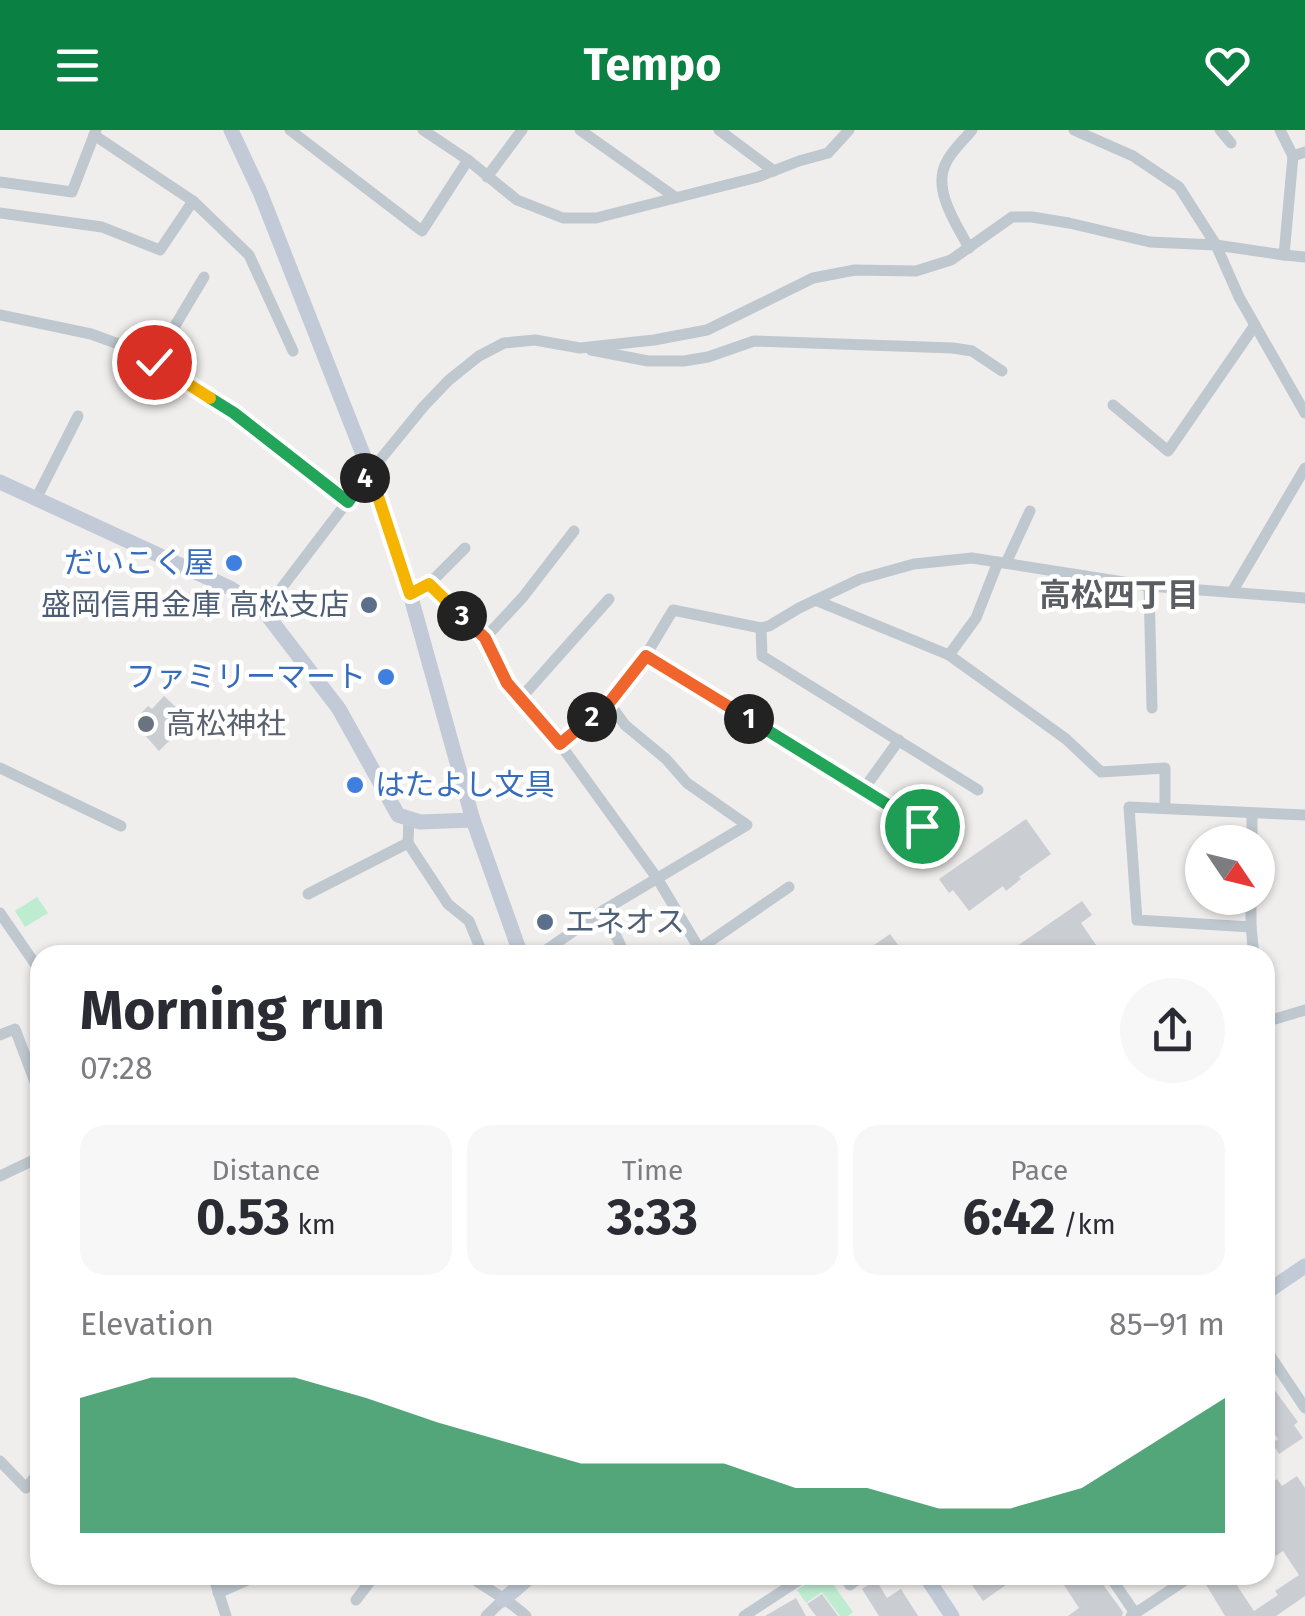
<!DOCTYPE html>
<html lang="en">
<head>
<meta charset="utf-8">
<style>
	body { margin:0; font-family:"Fira Sans","Noto Sans JP",sans-serif; background:#f7f7f7; color:#2b2b33; height:100vh; display:flex; flex-direction:column; font-size:38px; white-space:nowrap }
	* { box-sizing:border-box; margin:0 }
	p { font-size:32px; color:#7c7c81 }
	.icon { flex:none; width:55px; height:55px; fill:none; stroke:currentColor; stroke-width:2; stroke-linecap:round; stroke-linejoin:round }
	.map { position:relative; flex:1; overflow:hidden }
	.panel { position:absolute; left:30px; top:815px; width:1245px; height:640px; display:flex; flex-direction:column; background:#fff; border-radius:30px; box-shadow:0 2px 8px #0004 }
	.panel>* { flex:none }
	.needle { width:65px; rotate:125deg }
	.buttons { position:absolute; left:1185px; top:695px; display:grid; gap:20px }
	.buttons a { display:grid; place-items:center; width:90px; height:90px; border-radius:50%; background:#fff; box-shadow:0 2px 8px #0004; font-size:50px }
	.pin { position:absolute; display:grid; place-items:center; width:85px; height:85px; color:#fff; margin:-42px; border:5px solid #fff; border-radius:50%; box-shadow:0 2px 10px #0007 }
	.km { position:absolute; width:50px; height:50px; margin:-25px; border-radius:50%; background:#222; color:#fff; font-size:28px; line-height:50px; text-align:center }
	.round { display:grid; place-items:center; flex:none; width:105px; height:105px; border-radius:52px; background:#f7f7f7 }
	.headline { display:flex; align-items:center; justify-content:space-between; height:170px; padding:0 50px }
	h1 { font-size:55px; font-weight:700; line-height:75px }
	.figures { display:grid; grid-template-columns:repeat(3,1fr); gap:15px; height:170px; padding:10px 50px }
	.figures div { display:grid; align-content:center; border-radius:25px; background:#f7f7f7; text-align:center }
	.figures b { font-size:50px; font-weight:700 }
	.figures small { font-size:28px; font-weight:400 }
	.figures p { font-size:28px }
	.chart { height:280px; padding:20px 50px }
	.chart p { display:flex; justify-content:space-between }
	.chart svg { width:100%; height:180px; margin-top:10px; fill:#0b8043; opacity:.7 }
	header { display:flex; justify-content:space-between; align-items:center; height:130px; padding:0 50px; background:#0b8043; color:#fff; font-size:45px; font-weight:700 }
	.map>svg:first-child { display:block }
	.green { fill:#bdecd0 }
	.building { fill:#cacdd2 }
	.lines { fill:none; stroke-linecap:round; stroke-linejoin:round }
	.street { stroke:#bfc8cf; stroke-width:11 }
	.secondary { stroke:#c1cad6; stroke-width:15 }
	.split-1-casing { stroke:#fff; stroke-width:20 }
	.split-2-casing { stroke:#fff; stroke-width:20 }
	.split-3-casing { stroke:#fff; stroke-width:20 }
	.split-4-casing { stroke:#fff; stroke-width:20 }
	.split-5-casing { stroke:#fff; stroke-width:20 }
	.split-6-casing { stroke:#fff; stroke-width:20 }
	.split-1 { stroke:#22a559; stroke-width:12 }
	.split-2 { stroke:#f0652b; stroke-width:12 }
	.split-3 { stroke:#f0652b; stroke-width:12 }
	.split-4 { stroke:#f5b400; stroke-width:12 }
	.split-5 { stroke:#22a559; stroke-width:12 }
	.split-6 { stroke:#f5b400; stroke-width:12 }
	.shop-dot { fill:#3f7fe0; stroke:#fff; stroke-width:4 }
	.service-dot { fill:#5c6f8a; stroke:#fff; stroke-width:4 }
	.worship-dot { fill:#6b7280; stroke:#fff; stroke-width:4 }
	.labels { text-anchor:middle; dominant-baseline:central; stroke-width:9; stroke-linejoin:round; paint-order:stroke }
	.shop-label { font-size:30px; fill:#366cbe; stroke:#fff; text-anchor:end }
	.service-label { font-size:30px; fill:#4e5e75; stroke:#fff; text-anchor:end }
	.worship-label { font-size:30px; fill:#5b616d; stroke:#fff; text-anchor:start }
	.neighbourhood-label { font-size:32px; font-weight:bold; fill:#5a5e62; stroke:#fff }
</style>
</head>
<body>
<header><svg class="icon" aria-label="menu" viewBox="0 0 24 24"><path d="M4 6h16M4 12h16M4 18h16"/></svg>Tempo<svg class="icon" aria-label="heart" viewBox="0 0 24 24"><path d="M12 20l-8-8c-3-5 5-10 8-4 3-6 11-1 8 4z"/></svg></header>
<div class="map">
<svg width="1305" height="1486" viewBox="0 0 1305 1486">
	<rect width="100%" height="100%" fill="#f0eeed"/>
	<g class="green">
		<polygon points="37,767 48,783 25,797 15,781"/>
		<polygon points="821,1445 828,1447 853,1482 848,1486 840,1486 822,1462 806,1473 797,1460"/>
	</g>
	<g class="building">
		<polygon points="164,566 178,579 166,592 177,603 159,621 136,595 141,589 138,586 148,576 152,579"/>
		<polygon points="1026,689 1051,724 1019,747 1021,749 1006,761 1003,756 969,781 953,760 949,763 939,749"/>
		<polygon points="1082,771 1092,785 1081,793 1103,825 1004,825"/>
		<polygon points="890,804 899,816 886,825 860,825"/>
		<polygon points="1265,1247 1298,1292 1294,1295 1303,1308 1279,1324 1272,1313 1278,1309 1265,1290"/>
		<polygon points="1297,1346 1305,1358 1305,1466 1276,1486 1225,1486 1205,1453 1211,1450 1207,1445 1230,1445 1254,1481 1278,1465 1275,1461 1299,1445 1283,1421 1265,1433 1265,1357 1277,1349 1282,1356"/>
		<polygon points="965,1445 1020,1445 983,1471"/>
		<polygon points="1073,1445 1096,1445 1123,1482 1122,1486 1068,1486 1079,1478 1062,1452"/>
		<polygon points="876,1450 887,1468 901,1459 918,1486 879,1486 862,1459"/>
		<polygon points="822,1464 838,1486 816,1486 807,1474"/>
		<polygon points="796,1468 806,1486 765,1486"/>
	</g>
	<g class="lines">
		<g class="street">
			<polyline points="290,0 422,101 468,30"/>
			<polyline points="423,0 468,30 517,70 563,88 596,88 758,47 799,31 828,23 849,0"/>
			<polyline points="580,0 675,67"/>
			<polyline points="719,0 774,41"/>
			<polyline points="1074,0 1133,26 1179,57 1216,115 1239,167 1305,283"/>
			<polyline points="1220,0 1231,13"/>
			<polyline points="1280,0 1293,26"/>
			<polyline points="94,5 193,71"/>
			<polyline points="487,47 522,0"/>
			<polyline points="0,52 72,62 96,0"/>
			<polyline points="0,83 102,97 160,120 193,71 249,125 293,221"/>
			<path d="M969 118C957 95 932 60 946 33 951 21 964 10 972 0"/>
			<polyline points="1284,125 1305,127"/>
			<polyline points="0,185 91,204 124,216 154,231 234,283 348,372"/>
			<polyline points="591,220 648,231 684,231 708,227 754,211 953,218 972,221 1002,241"/>
			<polyline points="154,231 204,147"/>
			<polyline points="1113,275 1168,321 1255,195"/>
			<polyline points="36,369 78,286"/>
			<polyline points="1006,433 1030,381"/>
			<polyline points="429,454 465,418"/>
			<polyline points="1149,456 1152,578"/>
			<polyline points="1232,462 1305,338"/>
			<polyline points="410,464 429,454 485,508 507,553 560,614 609,573 646,525 673,480 761,498 769,496 799,478 860,449 914,434 972,428 1149,456 1305,468"/>
			<polyline points="815,470 949,525 1066,609 1101,642 1165,638 1165,678"/>
			<polyline points="264,481 370,342 424,276 449,250 479,226 504,213 535,210 580,218 654,210 707,200 813,148 855,140 916,141 951,130 1012,87 1032,87 1069,93 1150,112 1216,115 1284,125 1293,26 1305,22"/>
			<polyline points="761,498 762,526 978,660"/>
			<polyline points="485,508 523,467 574,401"/>
			<polyline points="646,525 922,696"/>
			<polyline points="949,525 976,488 998,432"/>
			<polyline points="521,568 609,469"/>
			<polyline points="560,614 657,748 703,825"/>
			<polyline points="0,638 121,696"/>
			<polyline points="863,660 899,610"/>
			<polyline points="409,688 408,713 448,774 469,791 483,825"/>
			<polyline points="1252,712 1252,683"/>
			<polyline points="308,764 408,713"/>
			<polyline points="604,780 625,825"/>
			<polyline points="0,783 40,841"/>
			<polyline points="1251,797 1251,768"/>
			<polyline points="699,819 789,757"/>
			<polyline points="539,825 604,780 747,695 687,653 666,629 625,595 609,573"/>
			<polyline points="1254,825 1251,797 1137,790 1129,677 1305,685"/>
			<polyline points="1265,892 1305,880"/>
			<polyline points="0,905 15,899 40,965"/>
			<polyline points="0,1046 40,1027"/>
			<polyline points="1265,1218 1305,1278"/>
			<polyline points="0,1331 26,1358 40,1341"/>
			<polyline points="213,1445 226,1486"/>
			<path d="M468 1445C487 1459 509 1470 526 1486"/>
			<polyline points="843,1445 850,1455 863,1445"/>
			<polyline points="1109,1445 1135,1483"/>
			<polyline points="218,1463 259,1445"/>
			<polyline points="356,1470 375,1445"/>
			<polyline points="486,1486 503,1470"/>
			<polyline points="744,1486 807,1445"/>
			<polyline points="1131,1486 1193,1445"/>
		</g>
		<g class="secondary">
			<polyline points="231,0 260,62 370,342 410,464 473,690 521,825"/>
			<polyline points="0,352 230,458 264,481 339,579 398,685 420,692 473,690"/>
			<polyline points="1265,1163 1305,1136"/>
			<polyline points="925,1445 952,1486"/>
			<polyline points="503,1470 532,1445"/>
		</g>
	</g>
	<g class="lines">
		<defs>
			<polyline id="split-1" points="749,589 922,696"/>
			<polyline id="split-2" points="592,587 609,573 646,526 749,589"/>
			<polyline id="split-3" points="462,486 485,508 507,553 560,614 592,587"/>
			<polyline id="split-4" points="365,348 370,342 410,464 429,454 462,486"/>
			<polyline id="split-5" points="210,268 234,283 348,372 365,348"/>
			<polyline id="split-6" points="154,232 210,268"/>
		</defs>
		<use href="#split-1" class="split-1-casing"/>
		<use href="#split-2" class="split-2-casing"/>
		<use href="#split-3" class="split-3-casing"/>
		<use href="#split-4" class="split-4-casing"/>
		<use href="#split-5" class="split-5-casing"/>
		<use href="#split-6" class="split-6-casing"/>
		<use href="#split-1" class="split-1"/>
		<use href="#split-2" class="split-2"/>
		<use href="#split-3" class="split-3"/>
		<use href="#split-4" class="split-4"/>
		<use href="#split-5" class="split-5"/>
		<use href="#split-6" class="split-6"/>
	</g>
	<g class="shop-dot">
		<circle cx="234" cy="433" r="10"/>
		<circle cx="386" cy="547" r="10"/>
		<circle cx="355" cy="655" r="10"/>
	</g>
	<g class="service-dot">
		<circle cx="369" cy="475" r="10"/>
		<circle cx="545" cy="792" r="10"/>
	</g>
	<circle class="worship-dot" cx="146" cy="594" r="10"/>
	<g class="labels">
		<g class="shop-label">
			<text x="214" y="433">だいこく屋</text>
			<text x="366" y="547">ファミリーマート</text>
			<text x="375" y="655" text-anchor="start">はたよし文具</text>
		</g>
		<g class="service-label">
			<text x="349" y="475">盛岡信用金庫 高松支店</text>
			<text x="565" y="792" text-anchor="start">エネオス</text>
		</g>
		<g class="worship-label">
			<text x="166" y="594">高松神社</text>
		</g>
		<g class="neighbourhood-label">
			<text x="1119" y="465">高松四丁目</text>
		</g>
	</g>
</svg>
<div class="buttons">
<a><svg class="needle" viewBox="-14 -14 28 28"><path d="M0-13l5 13h-10z" fill="#e53935"/><path d="M0 13l5-13h-10z" fill="#7c7c81"/></svg></a>
</div>
<div class="pin" style="left:922px;top:696px;background:#1e9e55"><svg class="icon" aria-label="arrive" viewBox="0 0 24 24"><path d="M6 21V4h12l-3 4 3 4H6"/></svg></div>
<div class="pin" style="left:154px;top:232px;background:#d93025"><svg class="icon" aria-label="check" viewBox="0 0 24 24"><path d="M5 12l5 5 9-10"/></svg></div>
<b class="km" style="left:749px;top:589px">1</b>
<b class="km" style="left:592px;top:587px">2</b>
<b class="km" style="left:462px;top:486px">3</b>
<b class="km" style="left:365px;top:348px">4</b>
<section class="panel">
<div class="headline"><div><h1>Morning run</h1><p>07:28</p></div><a class="round"><svg class="icon" aria-label="share" viewBox="0 0 24 24"><path d="M12 15V3M7 8l5-5 5 5M5 13v7h14v-7"/></svg></a></div>
<div class="figures">
<div><p>Distance</p><b>0.53<small> km</small></b></div>
<div><p>Time</p><b>3:33</b></div>
<div><p>Pace</p><b>6:42<small> /km</small></b></div>
</div>
<div class="chart"><p><span>Elevation</span>85–91 m</p>
<svg viewBox="0 0 160 44" preserveAspectRatio="none"><path d="M0 44V11L10 6L20 6L30 6L40 11L50 17L60 22L70 27L80 27L90 27L100 33L110 33L120 38L130 38L140 33L150 22L160 11V44z"/></svg>
</div>
</section>
</div>
</body>
</html>
